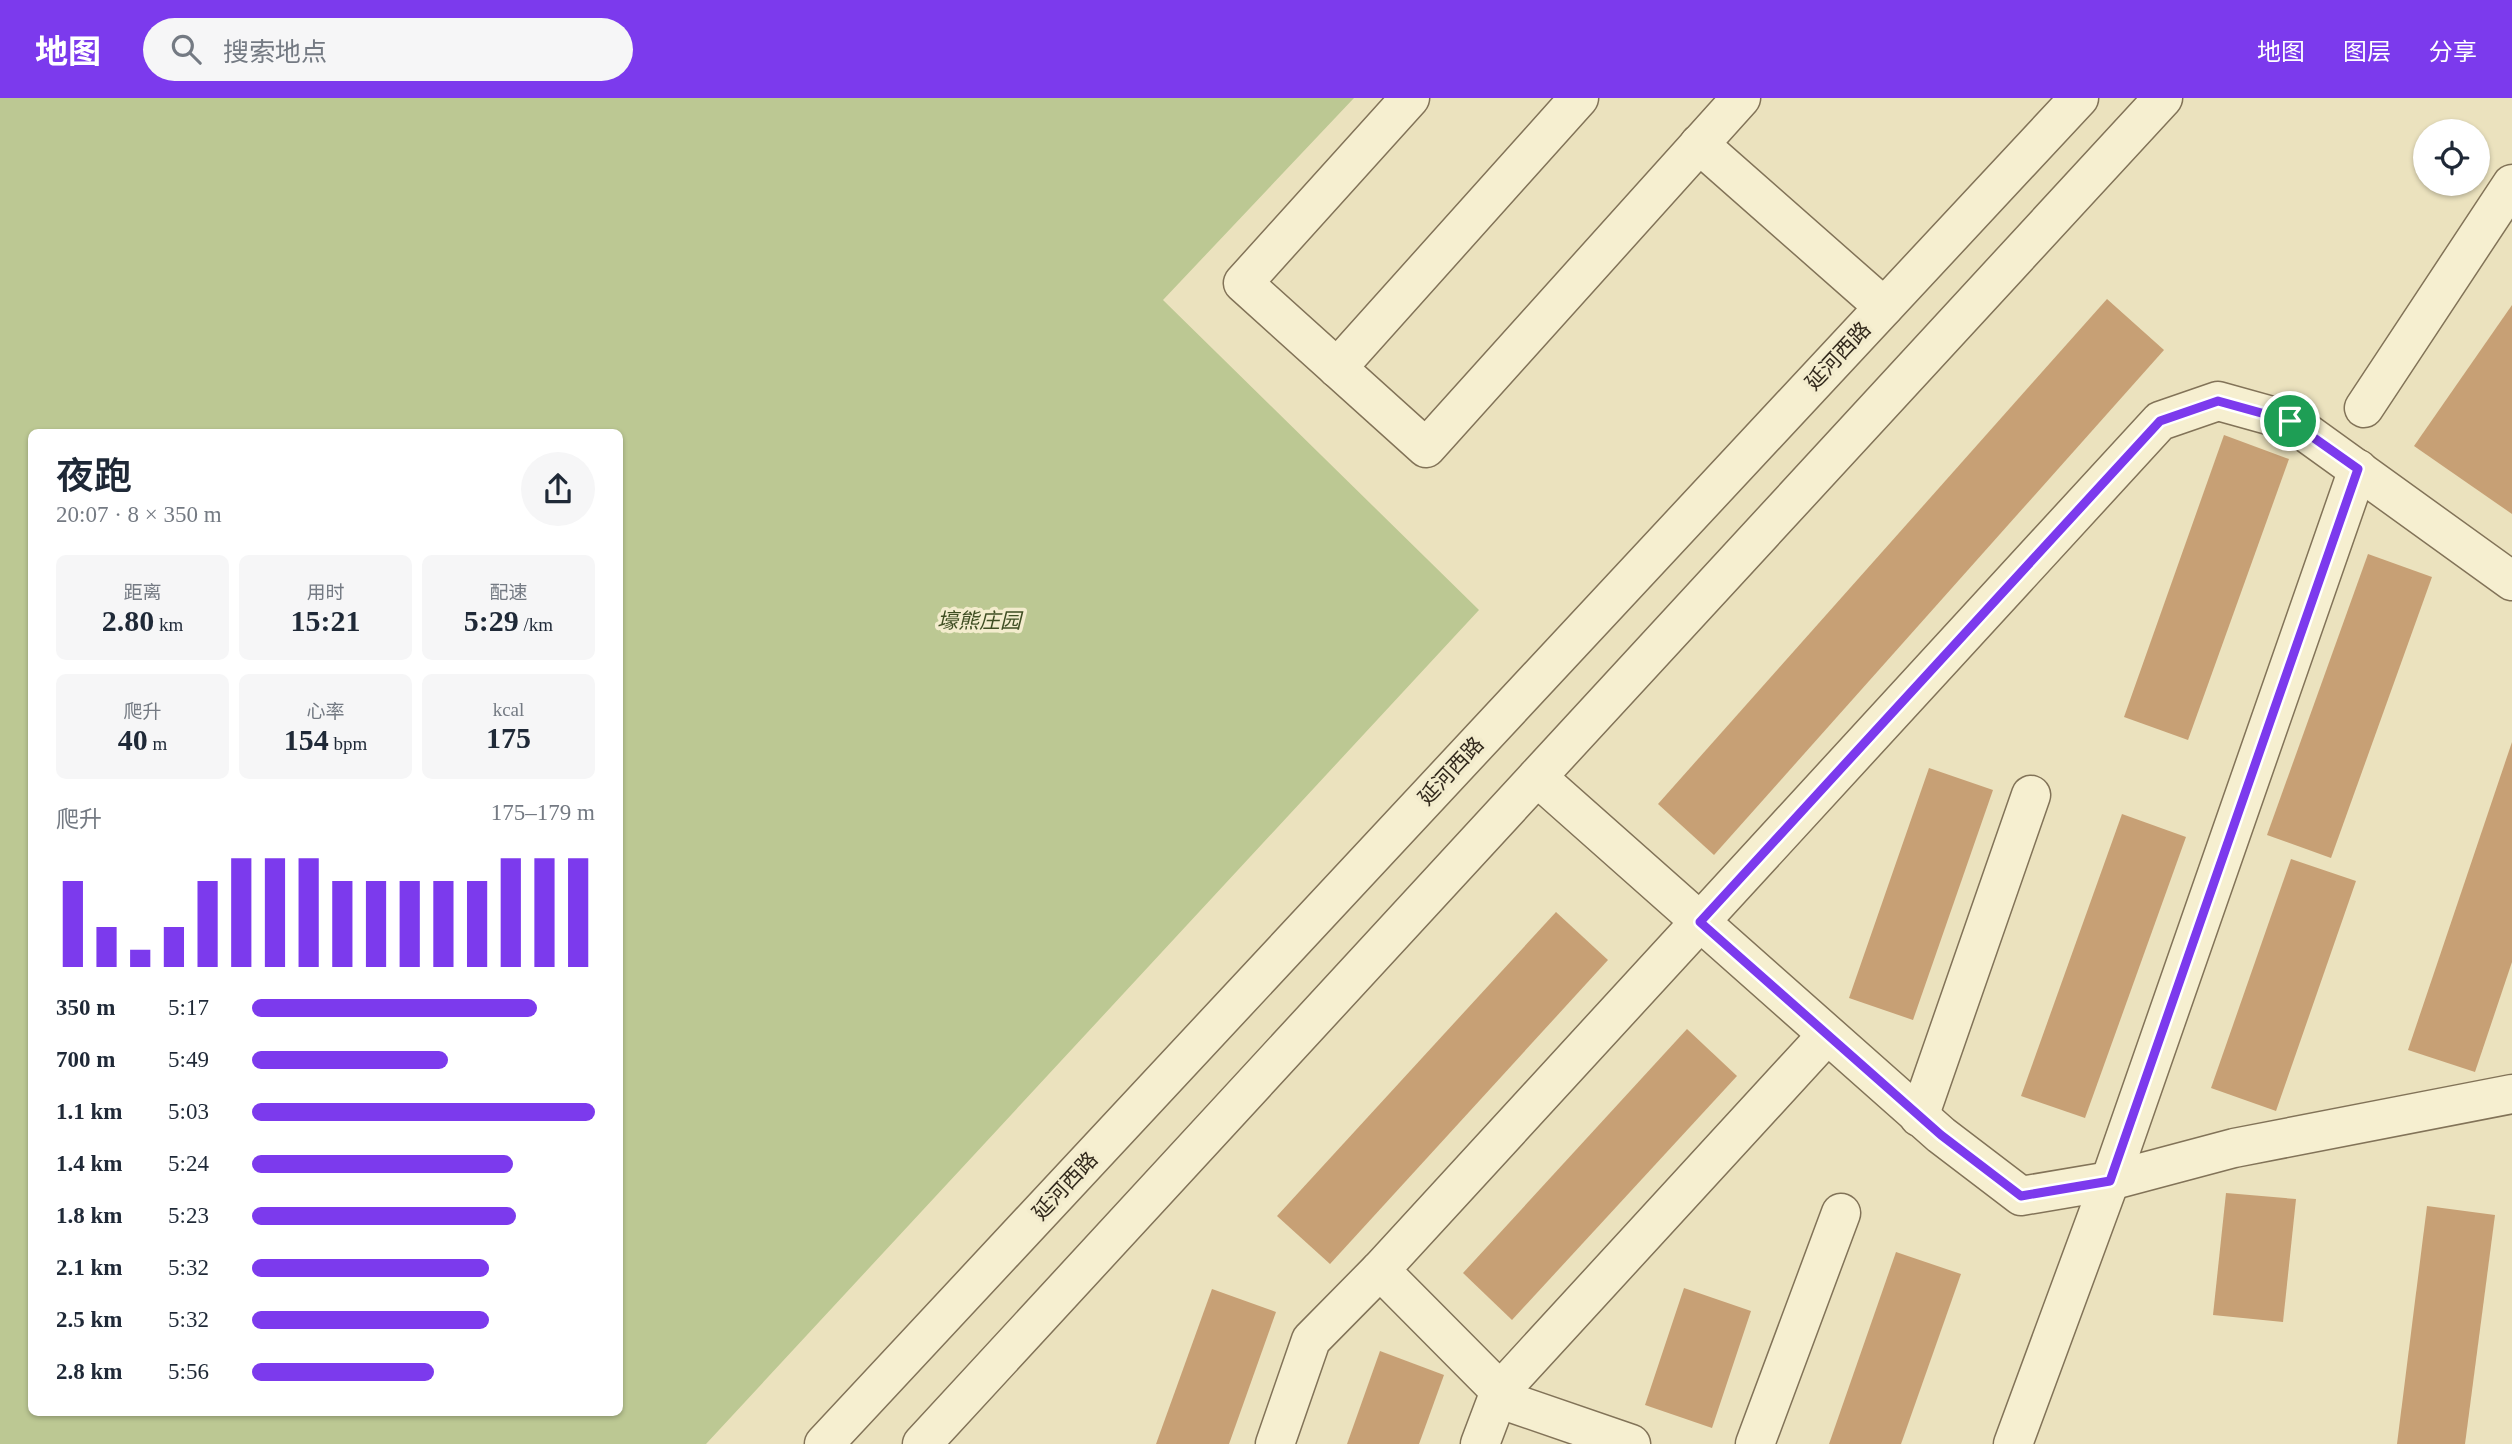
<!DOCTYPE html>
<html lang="zh">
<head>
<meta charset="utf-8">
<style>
	body { margin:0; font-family:"Times New Roman","Noto Sans SC",serif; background:#f6f6f7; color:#1f2937; height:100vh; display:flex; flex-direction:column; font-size:26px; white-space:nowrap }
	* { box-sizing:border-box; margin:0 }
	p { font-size:23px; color:#747a83 }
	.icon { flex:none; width:38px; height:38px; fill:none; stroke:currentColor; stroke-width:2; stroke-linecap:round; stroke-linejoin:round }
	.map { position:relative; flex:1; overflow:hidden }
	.details { position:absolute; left:28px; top:331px; width:595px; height:987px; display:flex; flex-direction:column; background:#fff; border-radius:10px; box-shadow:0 2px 5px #0004 }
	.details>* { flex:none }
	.tools { position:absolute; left:2413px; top:21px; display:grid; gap:14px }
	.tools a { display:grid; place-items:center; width:77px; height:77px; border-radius:50%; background:#fff; box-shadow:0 2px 5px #0004; font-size:35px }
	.pin { position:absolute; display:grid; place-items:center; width:60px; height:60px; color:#fff; margin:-30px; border:4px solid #fff; border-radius:50%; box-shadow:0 2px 7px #0007 }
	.round { display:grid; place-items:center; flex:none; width:74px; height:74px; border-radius:37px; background:#f6f6f7 }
	.head { display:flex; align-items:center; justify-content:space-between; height:119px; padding:0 28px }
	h1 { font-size:38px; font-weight:600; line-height:52px }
	.metrics { display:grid; grid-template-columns:repeat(3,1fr); gap:10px; height:119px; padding:7px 28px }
	.metrics div { display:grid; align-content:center; border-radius:10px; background:#f6f6f7; text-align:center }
	.metrics b { font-size:30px; font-weight:600 }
	.metrics small { font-size:19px; font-weight:400 }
	.metrics p { font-size:19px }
	.chart { height:196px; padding:14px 28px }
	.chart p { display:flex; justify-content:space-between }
	.chart svg { width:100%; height:126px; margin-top:7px; stroke:#7c3aed; stroke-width:6 }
	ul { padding:0 28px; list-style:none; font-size:23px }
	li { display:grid; grid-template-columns:112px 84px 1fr; align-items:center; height:52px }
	li i { height:18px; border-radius:9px; background:#7c3aed }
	header { display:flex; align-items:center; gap:42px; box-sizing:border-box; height:98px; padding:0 35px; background:#7c3aed; color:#fff }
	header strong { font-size:33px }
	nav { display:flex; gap:38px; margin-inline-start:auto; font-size:24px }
	.search { width:490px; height:63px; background:#f6f6f7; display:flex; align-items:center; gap:18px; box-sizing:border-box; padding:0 24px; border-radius:38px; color:#747a83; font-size:26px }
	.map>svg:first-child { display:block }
	.green { fill:#bcc893; fill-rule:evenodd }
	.building { fill:#c7a075 }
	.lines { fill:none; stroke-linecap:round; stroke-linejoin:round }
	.minor-casing { stroke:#827358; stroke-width:41 }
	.minor { stroke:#f6efd0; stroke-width:38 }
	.route-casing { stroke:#fff; stroke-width:14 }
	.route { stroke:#7c3aed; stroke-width:9 }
	.labels { text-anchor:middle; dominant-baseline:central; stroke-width:7; stroke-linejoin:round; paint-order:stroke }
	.street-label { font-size:21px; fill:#32291c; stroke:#f3eccd }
	.park-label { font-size:21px; font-style:italic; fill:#3f4e23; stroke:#f3eccd }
</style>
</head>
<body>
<header>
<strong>地图</strong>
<div class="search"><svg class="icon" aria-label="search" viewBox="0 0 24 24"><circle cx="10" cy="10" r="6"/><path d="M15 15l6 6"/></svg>搜索地点</div>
<nav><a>地图</a><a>图层</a><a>分享</a></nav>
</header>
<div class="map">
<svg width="2512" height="1346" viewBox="0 0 2512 1346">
	<rect width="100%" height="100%" fill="#ebe2be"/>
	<path class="green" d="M0 0H1354L1163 202 1479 512 706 1346H0ZM32 334H620V1314H32Z"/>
	<g class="building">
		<polygon points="2107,201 2164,252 1714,757 1658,706"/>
		<polygon points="2512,207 2512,416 2414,348"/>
		<polygon points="2224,337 2289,361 2188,642 2124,619"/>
		<polygon points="2368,456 2432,479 2331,760 2267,737"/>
		<polygon points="2512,644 2512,864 2475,974 2408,952"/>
		<polygon points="1929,670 1993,692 1913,922 1849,900"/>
		<polygon points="2122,716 2186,739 2085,1020 2021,998"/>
		<polygon points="2291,761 2356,783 2276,1013 2211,990"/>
		<polygon points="1556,814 1608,862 1330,1166 1277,1118"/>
		<polygon points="1687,931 1737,978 1512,1222 1463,1175"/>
		<polygon points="2226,1095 2296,1101 2283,1224 2213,1217"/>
		<polygon points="2427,1108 2495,1117 2465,1346 2397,1346"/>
		<polygon points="1896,1154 1961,1176 1901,1346 1829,1346"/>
		<polygon points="1684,1190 1751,1213 1712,1330 1645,1307"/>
		<polygon points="1212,1191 1276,1214 1229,1346 1156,1346"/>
		<polygon points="1380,1253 1444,1277 1419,1346 1347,1346"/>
	</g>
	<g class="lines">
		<defs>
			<g id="minor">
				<polyline points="1410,0 1243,185 1426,350 1741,0"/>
				<polyline points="1699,46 1884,209"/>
				<polyline points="1337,270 1579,0"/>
				<polyline points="2364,310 2512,86"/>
				<polyline points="1537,679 1941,1037 2021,1098 2110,1083 2234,1050 2512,996"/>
				<polyline points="1919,1019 2031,697"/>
				<polyline points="1380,1172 1512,1305 1631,1346"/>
				<polyline points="824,1346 2079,0"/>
				<polyline points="922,1346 2163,0"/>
				<polyline points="1275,1346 1311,1242 1380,1172 2160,323 2218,303 2290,323 2512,483"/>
				<polyline points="1480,1346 1500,1293 1827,937"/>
				<polyline points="1755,1346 1841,1115"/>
				<polyline points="2013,1346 2110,1083 2358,371"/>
			</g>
		</defs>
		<use href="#minor" class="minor-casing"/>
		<use href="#minor" class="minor"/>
	</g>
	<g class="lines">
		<defs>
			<polygon id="route" points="2218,303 2290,323 2358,371 2110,1083 2021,1098 1941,1037 1700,824 2160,323"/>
		</defs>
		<use href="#route" class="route-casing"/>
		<use href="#route" class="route"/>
	</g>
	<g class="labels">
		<g class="street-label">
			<text transform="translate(1838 258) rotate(-47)">延河西路</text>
			<text transform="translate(1451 673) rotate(-47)">延河西路</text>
			<text transform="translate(1065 1088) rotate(-47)">延河西路</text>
		</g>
		<g class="park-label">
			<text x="979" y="523">壕熊庄园</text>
		</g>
	</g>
</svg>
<div class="tools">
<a><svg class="icon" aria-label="locate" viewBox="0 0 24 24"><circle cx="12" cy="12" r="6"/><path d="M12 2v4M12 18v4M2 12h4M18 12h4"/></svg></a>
</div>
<div class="pin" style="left:2290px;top:323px;background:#1e9e55"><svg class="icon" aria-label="arrive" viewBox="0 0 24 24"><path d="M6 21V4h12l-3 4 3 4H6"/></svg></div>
<section class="details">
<div class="head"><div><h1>夜跑</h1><p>20:07 · 8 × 350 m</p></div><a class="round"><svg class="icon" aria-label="share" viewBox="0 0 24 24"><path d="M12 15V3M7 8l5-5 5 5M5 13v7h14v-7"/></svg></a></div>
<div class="metrics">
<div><p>距离</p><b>2.80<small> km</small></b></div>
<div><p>用时</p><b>15:21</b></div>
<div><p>配速</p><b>5:29<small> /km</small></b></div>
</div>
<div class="metrics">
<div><p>爬升</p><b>40<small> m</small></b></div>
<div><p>心率</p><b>154<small> bpm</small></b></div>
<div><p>kcal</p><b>175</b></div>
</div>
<div class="chart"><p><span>爬升</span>175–179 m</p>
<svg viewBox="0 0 160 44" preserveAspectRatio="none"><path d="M5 44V14M15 44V30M25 44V38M35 44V30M45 44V14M55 44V6M65 44V6M75 44V6M85 44V14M95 44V14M105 44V14M115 44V14M125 44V14M135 44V6M145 44V6M155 44V6"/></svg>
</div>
<ul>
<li><b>350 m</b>5:17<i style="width:83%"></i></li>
<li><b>700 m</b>5:49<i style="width:57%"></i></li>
<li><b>1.1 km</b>5:03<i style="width:100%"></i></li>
<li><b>1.4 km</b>5:24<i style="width:76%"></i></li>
<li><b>1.8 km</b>5:23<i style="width:77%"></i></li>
<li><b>2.1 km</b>5:32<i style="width:69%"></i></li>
<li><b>2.5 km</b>5:32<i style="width:69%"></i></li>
<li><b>2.8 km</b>5:56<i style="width:53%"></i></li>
</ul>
</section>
</div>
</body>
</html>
